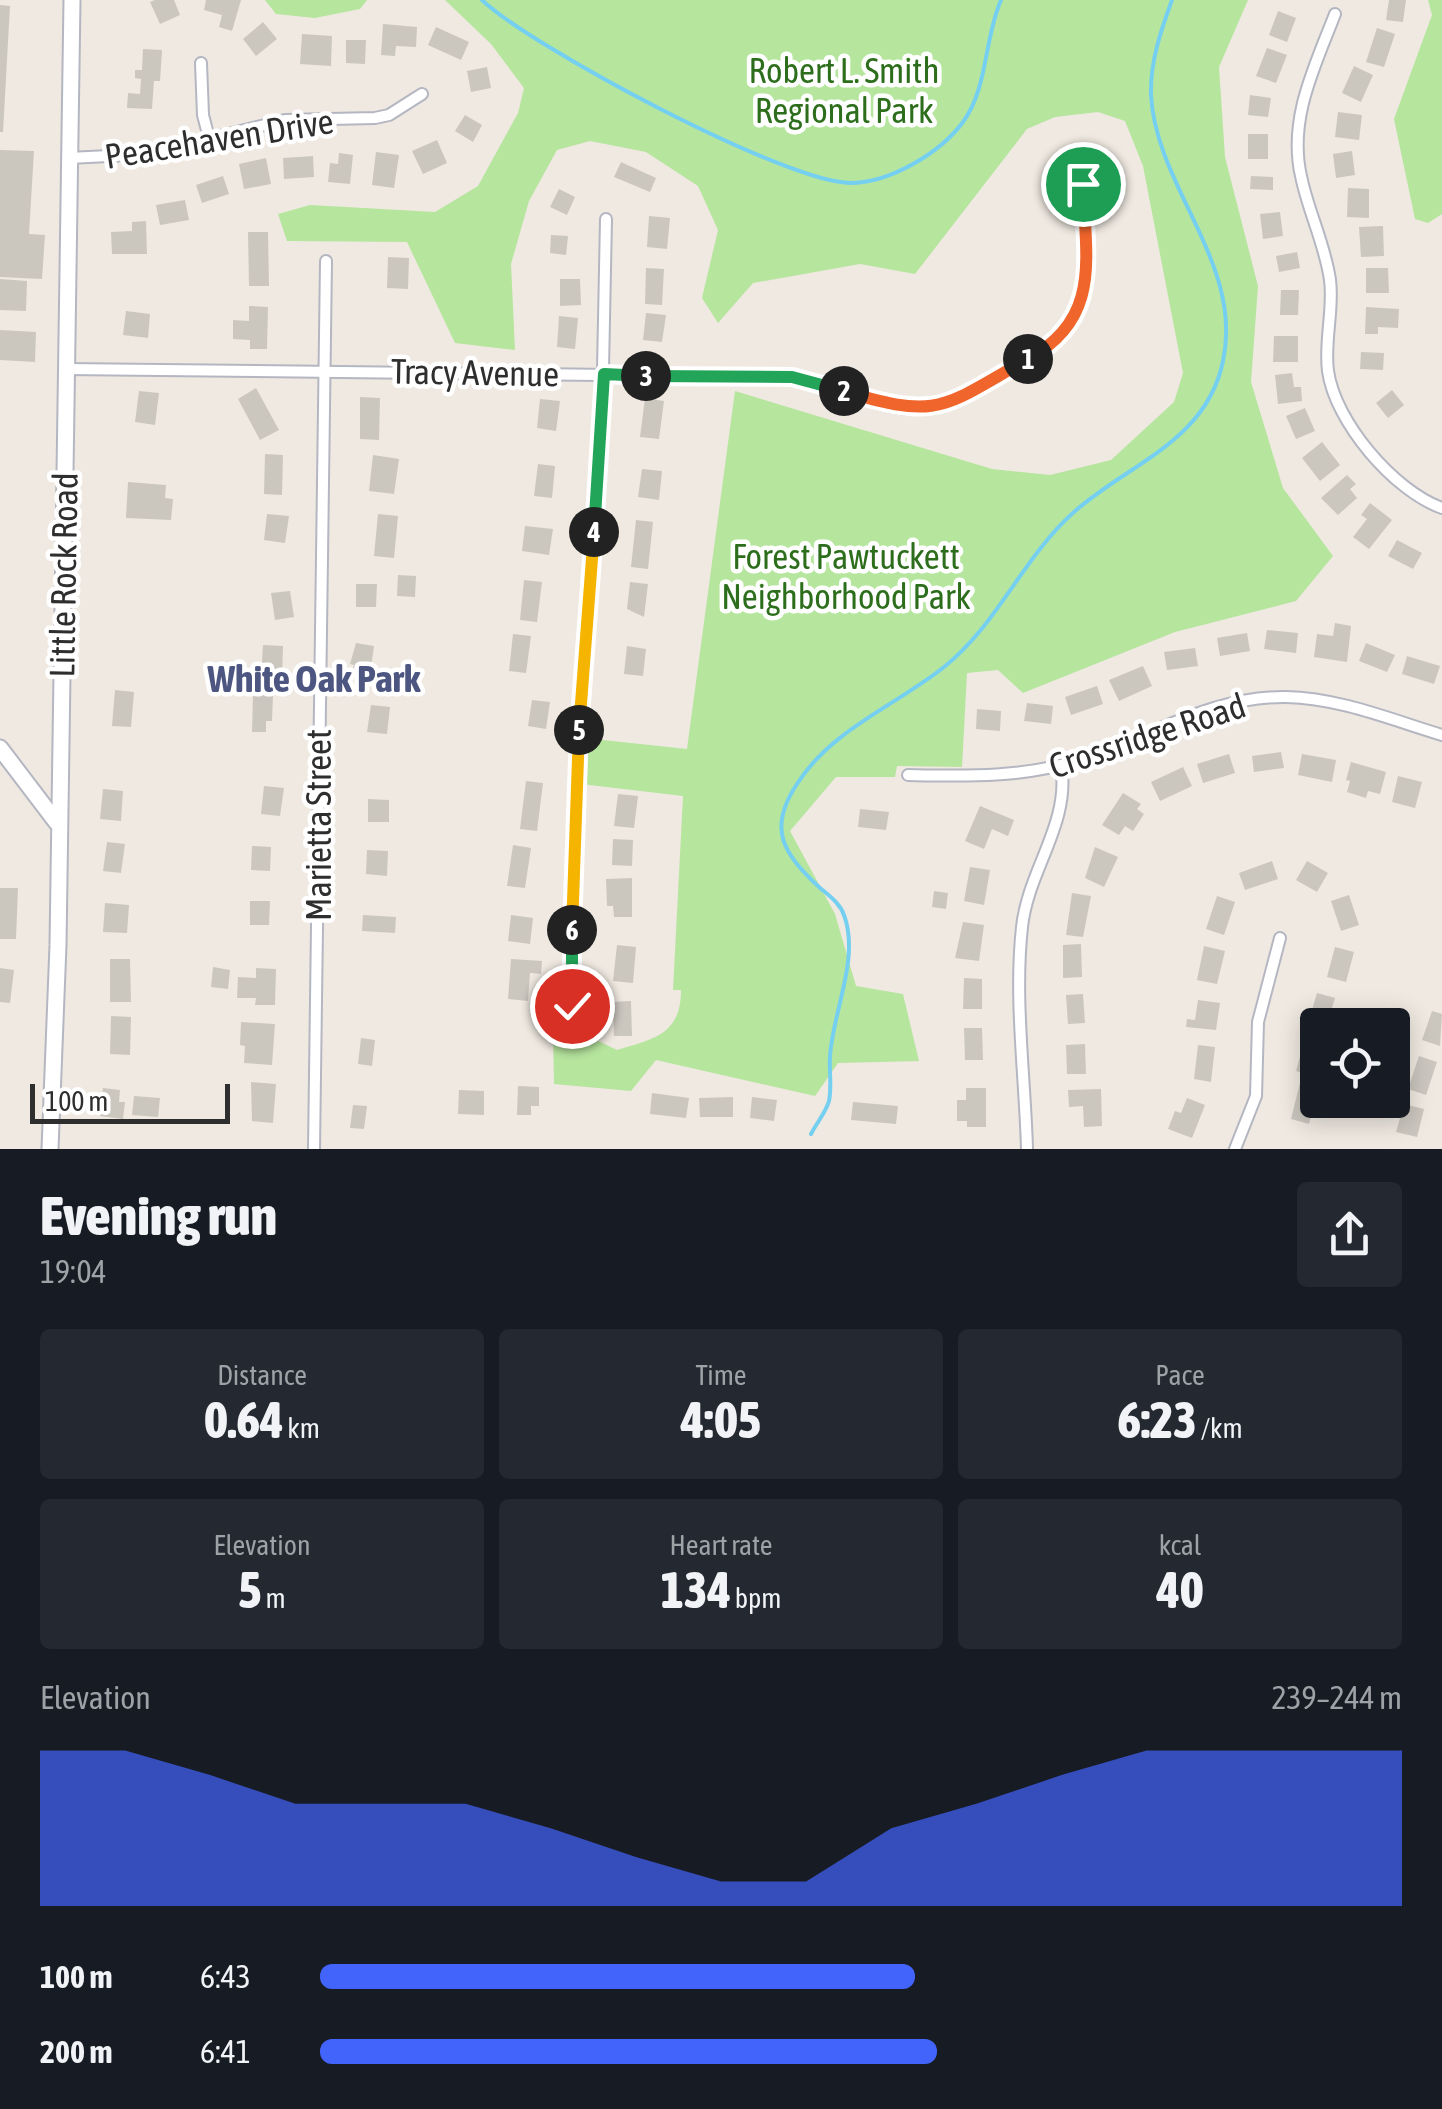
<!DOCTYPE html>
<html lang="en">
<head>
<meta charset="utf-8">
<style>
	body { margin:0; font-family:"Asap Condensed",sans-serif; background:#242831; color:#f1f3f6; height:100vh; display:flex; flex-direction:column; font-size:38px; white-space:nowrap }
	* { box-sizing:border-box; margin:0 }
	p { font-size:32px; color:#9ea1a6 }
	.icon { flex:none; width:55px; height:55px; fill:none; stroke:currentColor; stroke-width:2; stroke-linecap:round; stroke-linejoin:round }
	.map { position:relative; height:1149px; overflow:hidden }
	.side { display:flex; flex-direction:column; background:#171b24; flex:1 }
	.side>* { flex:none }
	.controls { position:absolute; left:1300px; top:1008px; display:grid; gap:20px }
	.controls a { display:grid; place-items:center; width:110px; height:110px; border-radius:10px; background:#171b24; box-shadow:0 5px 25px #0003; font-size:50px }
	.scale { position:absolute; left:30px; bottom:25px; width:200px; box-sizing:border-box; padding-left:10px; border:5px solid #2e2e2e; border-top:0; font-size:28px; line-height:35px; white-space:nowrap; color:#2e2e2e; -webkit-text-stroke:8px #fff; paint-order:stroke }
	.pin { position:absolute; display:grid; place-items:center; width:85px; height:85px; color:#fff; margin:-42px; border:5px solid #fff; border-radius:50%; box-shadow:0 2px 10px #0007 }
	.km { position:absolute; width:50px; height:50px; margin:-25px; border-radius:50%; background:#222; color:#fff; font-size:28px; line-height:50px; text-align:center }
	.round { display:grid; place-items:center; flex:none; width:105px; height:105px; border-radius:10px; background:#242831 }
	.headline { display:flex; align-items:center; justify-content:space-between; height:170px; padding:0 40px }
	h1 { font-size:55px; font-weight:800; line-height:75px }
	.metrics { display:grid; grid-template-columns:repeat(3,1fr); gap:15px; height:170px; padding:10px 40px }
	.metrics div { display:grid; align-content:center; border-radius:10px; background:#242831; text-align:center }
	.metrics b { font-size:50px; font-weight:800 }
	.metrics small { font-size:28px; font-weight:400 }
	.metrics p { font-size:28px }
	.chart { height:280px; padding:20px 40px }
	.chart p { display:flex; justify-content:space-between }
	.chart svg { width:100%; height:180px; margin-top:10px; fill:#4264fb; opacity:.7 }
	ul { padding:0 40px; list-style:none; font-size:32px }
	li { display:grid; grid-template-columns:160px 120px 1fr; align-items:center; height:75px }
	li i { height:25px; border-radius:12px; background:#4264fb }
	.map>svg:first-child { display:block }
	.green { fill:#b6e59e }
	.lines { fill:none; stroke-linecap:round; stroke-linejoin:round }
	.stream { stroke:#75cff0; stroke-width:4 }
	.building { fill:#cbc7bf }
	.street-casing { stroke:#b4b7c1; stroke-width:14 }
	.secondary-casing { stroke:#b4b7c1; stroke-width:19 }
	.street { stroke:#fff; stroke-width:10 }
	.secondary { stroke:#fff; stroke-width:15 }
	.split-1-casing { stroke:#fff; stroke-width:20 }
	.split-2-casing { stroke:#fff; stroke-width:20 }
	.split-3-casing { stroke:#fff; stroke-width:20 }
	.split-4-casing { stroke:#fff; stroke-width:20 }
	.split-5-casing { stroke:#fff; stroke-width:20 }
	.split-6-casing { stroke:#fff; stroke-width:20 }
	.split-7-casing { stroke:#fff; stroke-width:20 }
	.split-1 { stroke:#f0652b; stroke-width:12 }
	.split-2 { stroke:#f0652b; stroke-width:12 }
	.split-3 { stroke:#22a559; stroke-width:12 }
	.split-4 { stroke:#22a559; stroke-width:12 }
	.split-5 { stroke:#f5b400; stroke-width:12 }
	.split-6 { stroke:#f5b400; stroke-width:12 }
	.split-7 { stroke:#22a559; stroke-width:12 }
	.labels { text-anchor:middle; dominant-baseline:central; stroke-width:9; stroke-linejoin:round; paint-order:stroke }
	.park-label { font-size:35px; fill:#2c6e1b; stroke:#fff }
	.street-label { font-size:35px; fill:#2e2e2e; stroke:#fff }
	.neighbourhood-label { font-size:38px; font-weight:bold; fill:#4d5680; stroke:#fff }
</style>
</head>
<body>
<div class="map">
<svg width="1442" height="1149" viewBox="0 0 1442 1149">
	<rect width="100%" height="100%" fill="#efe9e1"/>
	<g class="green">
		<polygon points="265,0 367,0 360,9 315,18 276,14"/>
		<path d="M445 0H1248L1219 67 1225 157 1258 286 1251 382 1283 488 1333 556 1296 601 1175 632 1023 693 998 670 967 673 962 767 897 766 895 777H836L790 831 835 914 856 986 903 994 919 1061 838 1063 815 1096 656 1060 631 1091 554 1084 553 1033 588 1036 617 1050C653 1039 681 1035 681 990H673L683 796 581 784 584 738 687 749 735 391 992 469 1050 475 1111 460 1174 402 1183 373 1143 166 1125 121 1098 112 1055 117 1027 129 915 274 860 264 753 283 718 323 702 298 718 230 698 186 646 152 590 141 557 150 529 201 511 264 515 350 455 343 407 242 287 241 278 214 310 205 435 212 478 186 518 113 524 88 491 44Z"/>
		<polygon points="1428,0 1442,0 1442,214 1428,223 1415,219 1394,119 1432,15"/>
	</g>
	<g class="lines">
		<g class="stream">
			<path d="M482 0C530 46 789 185 852 183 891 182 940 153 963 122 988 88 984 39 1001 0"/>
			<path d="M811 1134C816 1124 826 1112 829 1101 832 1087 829 1070 830 1056 833 1011 860 958 844 915 840 903 828 895 819 887 783 853 767 829 797 784 831 730 895 706 944 667 998 624 1023 557 1074 512 1128 464 1207 441 1223 361 1244 264 1156 188 1151 95 1150 62 1161 30 1172 0"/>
		</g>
	</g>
	<g class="building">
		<polygon points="155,0 174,0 180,15 160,24 150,2"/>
		<polygon points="206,0 241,0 232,31 219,27 222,15 204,10"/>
		<polygon points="1389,0 1406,0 1403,22 1386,20"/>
		<polygon points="0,5 10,6 3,132 0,132"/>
		<polygon points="1278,11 1296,18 1287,42 1269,35"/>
		<polygon points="263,22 277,39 256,56 243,39"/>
		<polygon points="383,24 417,27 416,47 396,46 395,56 381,55"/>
		<polygon points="436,27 469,42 461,60 428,45"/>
		<polygon points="1377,28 1395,34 1384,67 1366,62"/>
		<polygon points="302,34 332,36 331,66 300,64"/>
		<polygon points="346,40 366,40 365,64 346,63"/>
		<polygon points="1267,48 1287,55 1276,83 1256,76"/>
		<polygon points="143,49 162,50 160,81 154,81 152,109 127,108 128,93 140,94 141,79 135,78 135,70 142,70"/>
		<polygon points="1354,66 1373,75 1361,102 1342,93"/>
		<polygon points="487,67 491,88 471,92 467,71"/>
		<polygon points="1250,95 1271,98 1268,117 1248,115"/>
		<polygon points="1338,112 1362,115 1359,140 1335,137"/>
		<polygon points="465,115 482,125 473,142 455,131"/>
		<rect x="1248" y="134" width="20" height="25"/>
		<polygon points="437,140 447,163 423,174 412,151"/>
		<polygon points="0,150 34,151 29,234 45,235 42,279 0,277"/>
		<polygon points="1352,151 1355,175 1336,178 1333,154"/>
		<polygon points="376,152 399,155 394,188 372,185"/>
		<polygon points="339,153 353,155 350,184 328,182 330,163 338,164"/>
		<polygon points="313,156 314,177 284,179 283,158"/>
		<polygon points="266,158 271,184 244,189 239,164"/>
		<polygon points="621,162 656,178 650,192 614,177"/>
		<polygon points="223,176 229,194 202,203 196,185"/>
		<polygon points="1251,176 1273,177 1273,190 1250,189"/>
		<polygon points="1348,188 1369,189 1369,218 1347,217"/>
		<polygon points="559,189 575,197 567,215 550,207"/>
		<polygon points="185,200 189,220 160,225 156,205"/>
		<polygon points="1280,212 1283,236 1263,239 1260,214"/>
		<polygon points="649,216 670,218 667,249 647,247"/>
		<polygon points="146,221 147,254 112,254 111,232 132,231 132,222"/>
		<polygon points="1383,226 1384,256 1361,257 1359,227"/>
		<polygon points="248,232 268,232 269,286 249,286"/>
		<polygon points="551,235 568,236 566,255 550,253"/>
		<polygon points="1297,252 1300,268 1279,272 1276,256"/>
		<polygon points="388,257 409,258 408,289 387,288"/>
		<polygon points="646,268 664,269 662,305 645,304"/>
		<polygon points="1366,268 1388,268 1389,293 1366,293"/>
		<polygon points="0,279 27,281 26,311 0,310"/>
		<polygon points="560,279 580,279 581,305 560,306"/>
		<polygon points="1281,290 1299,290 1298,315 1280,315"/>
		<polygon points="249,306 268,307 267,349 250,349 250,340 233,339 233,320 249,321"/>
		<polygon points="1366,307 1399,309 1398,328 1378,327 1378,334 1365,334"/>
		<polygon points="126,311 150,314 148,338 123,335"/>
		<polygon points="646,313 666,315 662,342 643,340"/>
		<polygon points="559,316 578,318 575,349 557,347"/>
		<polygon points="0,330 36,332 35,362 0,360"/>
		<polygon points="1274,336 1298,336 1298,362 1273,362"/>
		<polygon points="1361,352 1384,353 1383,370 1360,369"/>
		<polygon points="1292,373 1294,387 1301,387 1302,401 1278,404 1275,375"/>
		<polygon points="256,388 279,430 260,440 238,399"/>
		<polygon points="1392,390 1404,405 1388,418 1376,403"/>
		<polygon points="139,391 159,393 155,425 135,422"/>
		<polygon points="360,397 380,398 379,440 360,439"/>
		<polygon points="645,398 664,401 659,439 640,437"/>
		<polygon points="540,399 560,401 556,431 537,428"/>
		<polygon points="1305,408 1315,431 1296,439 1286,416"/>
		<polygon points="1322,442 1340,465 1320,481 1302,458"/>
		<polygon points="265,454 283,455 282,495 264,494"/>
		<polygon points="373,455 399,459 394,494 369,491"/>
		<polygon points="538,464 555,466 552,498 534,496"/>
		<polygon points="642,469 662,471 659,500 638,497"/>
		<polygon points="1347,475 1356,484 1350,489 1357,498 1338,515 1321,498"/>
		<polygon points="128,482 166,485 165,498 173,499 171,520 126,518"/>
		<polygon points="1370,503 1392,520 1369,549 1353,537 1367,519 1361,515"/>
		<polygon points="267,514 289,516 285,543 264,540"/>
		<polygon points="378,514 398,516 394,558 374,556"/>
		<polygon points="636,520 653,522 648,569 631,567"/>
		<polygon points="525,526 553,529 549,555 522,551"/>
		<polygon points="1397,540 1422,553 1413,569 1388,556"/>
		<polygon points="398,575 416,576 415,597 397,596"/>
		<polygon points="524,580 542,582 537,622 520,620"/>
		<polygon points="630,582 648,584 644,617 627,609"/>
		<polygon points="356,584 377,584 376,607 356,607"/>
		<polygon points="290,591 294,617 275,620 271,593"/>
		<polygon points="1335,623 1351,626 1347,662 1314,657 1317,634 1333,636"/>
		<polygon points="1267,630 1298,633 1296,653 1264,649"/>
		<polygon points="1247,633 1250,651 1220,656 1217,638"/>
		<polygon points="513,634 531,636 526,673 509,671"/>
		<polygon points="356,643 374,646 370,674 352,671 354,665 350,664"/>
		<polygon points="1366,643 1395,655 1387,672 1359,661"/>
		<polygon points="263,645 283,646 282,679 261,678"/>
		<polygon points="627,646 646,649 643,676 624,674"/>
		<polygon points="1195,648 1198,666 1167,670 1164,652"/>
		<polygon points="1407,656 1440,666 1434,684 1402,674"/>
		<polygon points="1143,666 1152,686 1119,701 1109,680"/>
		<polygon points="1097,686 1103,704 1071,715 1065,697"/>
		<polygon points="115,690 134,692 131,727 112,726"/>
		<polygon points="253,694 273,695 272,721 266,721 266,732 252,732"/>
		<polygon points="532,700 550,702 546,729 528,726"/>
		<polygon points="1027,703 1053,706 1051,724 1024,721"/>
		<polygon points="371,705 390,707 387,734 367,732"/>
		<polygon points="977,709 1001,711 1000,731 976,729"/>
		<polygon points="1281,752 1284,768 1254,772 1252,756"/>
		<polygon points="1229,754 1235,773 1203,783 1197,764"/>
		<polygon points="1302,754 1336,760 1332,782 1298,775"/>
		<polygon points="1351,762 1386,772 1380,794 1368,791 1366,798 1347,792 1350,781 1346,780"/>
		<polygon points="1183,767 1192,786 1160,801 1151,782"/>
		<polygon points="1398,776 1422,782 1415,808 1392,802"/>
		<polygon points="526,781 543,783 537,831 520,829"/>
		<polygon points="264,786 284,788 280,816 261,814"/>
		<polygon points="103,789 123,791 121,821 100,819"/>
		<polygon points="1123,793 1141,804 1137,809 1144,814 1133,831 1125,826 1119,835 1102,825"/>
		<polygon points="618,794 638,796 634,828 614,826"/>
		<polygon points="368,799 389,800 389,822 368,822"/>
		<polygon points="980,806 1014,820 1008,836 992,829 984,849 965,841"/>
		<polygon points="860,809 889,812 886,830 858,827"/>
		<polygon points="613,839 633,840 632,866 612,865"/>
		<polygon points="107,842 125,844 121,873 103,871"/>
		<polygon points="513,845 531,848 525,888 507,886"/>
		<polygon points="252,846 271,847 270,871 251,870"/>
		<polygon points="1095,847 1118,857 1104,887 1085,878"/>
		<polygon points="367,850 388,851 387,876 366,874"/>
		<polygon points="1272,861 1278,879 1245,890 1239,873"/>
		<polygon points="1307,861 1328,873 1317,892 1296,880"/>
		<polygon points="970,867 990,870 984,905 964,901"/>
		<polygon points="632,878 632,917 614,917 613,906 607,906 606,879"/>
		<polygon points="0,888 18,888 16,939 0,939"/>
		<polygon points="934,891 948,893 946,909 932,907"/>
		<polygon points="1072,893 1091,896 1083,937 1066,935"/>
		<polygon points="1349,895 1359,925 1341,931 1331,901"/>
		<polygon points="1217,896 1235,902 1224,935 1206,929"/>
		<polygon points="250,901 270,901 269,925 250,925"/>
		<polygon points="105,903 129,905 127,933 103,932"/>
		<polygon points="363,915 396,917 395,933 362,931"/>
		<polygon points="511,915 533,918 530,944 508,941"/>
		<polygon points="963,922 984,925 979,961 955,958"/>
		<polygon points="1081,944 1082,977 1063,978 1063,945"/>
		<polygon points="617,945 636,947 633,983 613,981"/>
		<polygon points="1204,946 1225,951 1217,984 1197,980"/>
		<polygon points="1335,947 1354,952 1346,982 1327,977"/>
		<polygon points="110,959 130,959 131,1002 110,1002"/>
		<polygon points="511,959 542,961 541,974 530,973 528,1001 508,999"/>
		<polygon points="213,967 230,970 228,989 211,987"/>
		<polygon points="0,968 14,970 10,1003 0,1002"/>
		<polygon points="256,968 276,969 275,1005 255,1005 256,998 237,998 238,977 256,978"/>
		<polygon points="964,978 982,979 982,1009 963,1009"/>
		<polygon points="1317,993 1335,998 1327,1025 1309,1020"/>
		<polygon points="1083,994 1085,1023 1068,1024 1066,995"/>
		<polygon points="1198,1000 1220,1003 1216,1030 1186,1027 1187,1019 1195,1020"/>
		<polygon points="631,1001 632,1036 614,1036 613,1002"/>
		<polygon points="1432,1011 1442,1014 1440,1046 1422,1040"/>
		<polygon points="111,1016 131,1017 130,1055 110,1054"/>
		<polygon points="241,1022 275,1024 272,1065 244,1063 245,1046 240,1045"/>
		<polygon points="964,1028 982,1028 983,1060 965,1060"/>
		<polygon points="361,1038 375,1040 372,1066 358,1064"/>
		<polygon points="1305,1039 1318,1042 1318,1063 1312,1076 1296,1071"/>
		<polygon points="1085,1044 1086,1074 1067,1074 1066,1045"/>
		<polygon points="1198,1045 1215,1047 1211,1082 1194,1079"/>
		<polygon points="1419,1056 1437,1062 1426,1095 1408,1089"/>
		<polygon points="251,1082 276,1084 273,1123 252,1121"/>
		<polygon points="1300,1083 1318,1088 1309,1124 1291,1119"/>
		<polygon points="518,1086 539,1087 539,1106 531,1106 531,1115 517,1115"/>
		<polygon points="103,1088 120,1090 119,1102 125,1102 123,1119 100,1116"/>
		<polygon points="966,1088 986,1088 986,1127 967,1127 967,1121 957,1121 957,1100 966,1100"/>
		<polygon points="1101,1089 1102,1126 1084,1127 1083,1106 1069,1107 1068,1090"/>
		<polygon points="459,1090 484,1091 484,1115 458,1114"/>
		<polygon points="652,1093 689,1098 686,1118 650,1114"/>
		<polygon points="134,1096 160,1098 158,1117 132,1115"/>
		<polygon points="733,1097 733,1117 700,1117 699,1098"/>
		<polygon points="752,1097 777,1100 774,1121 750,1118"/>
		<polygon points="1187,1098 1205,1105 1192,1138 1168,1129 1175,1111 1181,1113"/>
		<polygon points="853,1102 898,1106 896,1124 851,1120"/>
		<polygon points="1404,1104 1424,1109 1417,1137 1396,1132"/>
		<polygon points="353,1105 367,1106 364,1129 350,1128"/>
	</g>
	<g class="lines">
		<defs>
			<g id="street">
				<path d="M1335 14C1315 66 1288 119 1301 176 1308 211 1325 244 1330 280 1334 309 1324 341 1328 371 1335 422 1394 491 1442 508"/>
				<polyline points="201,63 203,115 209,138"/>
				<polyline points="69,158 148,154 285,120 375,118 389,115 422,94"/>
				<path d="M65 369 792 377C832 384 870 407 910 409 943 410 967 393 995 378 1104 317 1087 298 1083 184"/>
				<path d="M908 775C964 776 1021 778 1075 761 1147 740 1208 696 1286 697 1340 698 1392 720 1442 735"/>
				<polyline points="572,1006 575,800 602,420 606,219"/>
				<polyline points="314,1149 326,261"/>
				<path d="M1027 1149C1025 1076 1014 999 1022 927 1028 870 1071 823 1061 765"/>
				<polyline points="1235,1149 1256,1096 1258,1022 1280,938"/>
			</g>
			<g id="secondary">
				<polyline points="0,748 57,823"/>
				<polyline points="50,1149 58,945 72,0"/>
			</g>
		</defs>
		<use href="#street" class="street-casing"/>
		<use href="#secondary" class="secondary-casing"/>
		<use href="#street" class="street"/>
		<use href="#secondary" class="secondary"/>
	</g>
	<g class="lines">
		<defs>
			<path id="split-1" d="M1028 359C1103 318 1085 256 1083 184"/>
			<path id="split-2" d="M844 391C941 421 944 406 1028 359"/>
			<polyline id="split-3" points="646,376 792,377 844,391"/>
			<polyline id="split-4" points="594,532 604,374 646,376"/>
			<polyline id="split-5" points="579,730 594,532"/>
			<polyline id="split-6" points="572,930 579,730"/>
			<polyline id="split-7" points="572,930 572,1006"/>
		</defs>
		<use href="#split-1" class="split-1-casing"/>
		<use href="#split-2" class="split-2-casing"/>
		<use href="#split-3" class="split-3-casing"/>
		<use href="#split-4" class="split-4-casing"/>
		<use href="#split-5" class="split-5-casing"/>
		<use href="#split-6" class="split-6-casing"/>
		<use href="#split-7" class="split-7-casing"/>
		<use href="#split-1" class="split-1"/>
		<use href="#split-2" class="split-2"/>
		<use href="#split-3" class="split-3"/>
		<use href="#split-4" class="split-4"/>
		<use href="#split-5" class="split-5"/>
		<use href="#split-6" class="split-6"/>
		<use href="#split-7" class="split-7"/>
	</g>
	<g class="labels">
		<g class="park-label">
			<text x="844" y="70">Robert L. Smith<tspan x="844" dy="40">Regional Park</tspan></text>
			<text x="846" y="556">Forest Pawtuckett<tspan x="846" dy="40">Neighborhood Park</tspan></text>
		</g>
		<g class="street-label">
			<text transform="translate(219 138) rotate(-9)">Peacehaven Drive</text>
			<text transform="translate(475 372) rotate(1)">Tracy Avenue</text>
			<text transform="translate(63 575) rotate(-89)">Little Rock Road</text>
			<text transform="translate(1147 735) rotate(-18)">Crossridge Road</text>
			<text transform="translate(318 825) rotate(-90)">Marietta Street</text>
		</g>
		<g class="neighbourhood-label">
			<text x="314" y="678">White Oak Park</text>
		</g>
	</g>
</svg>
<div class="controls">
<a><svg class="icon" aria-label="locate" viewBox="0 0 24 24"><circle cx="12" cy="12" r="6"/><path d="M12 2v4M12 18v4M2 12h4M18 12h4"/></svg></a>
</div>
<div class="scale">100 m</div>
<div class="pin" style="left:1083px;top:184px;background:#1e9e55"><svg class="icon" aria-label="arrive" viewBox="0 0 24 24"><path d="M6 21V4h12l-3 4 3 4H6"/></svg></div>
<div class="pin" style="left:572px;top:1006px;background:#d93025"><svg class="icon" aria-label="check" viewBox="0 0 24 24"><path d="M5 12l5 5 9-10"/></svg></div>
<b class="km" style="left:1028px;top:359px">1</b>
<b class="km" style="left:844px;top:391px">2</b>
<b class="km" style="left:646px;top:376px">3</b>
<b class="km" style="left:594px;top:532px">4</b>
<b class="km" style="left:579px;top:730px">5</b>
<b class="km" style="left:572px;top:930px">6</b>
</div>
<section class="side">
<div class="headline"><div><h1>Evening run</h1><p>19:04</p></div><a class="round"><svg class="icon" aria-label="share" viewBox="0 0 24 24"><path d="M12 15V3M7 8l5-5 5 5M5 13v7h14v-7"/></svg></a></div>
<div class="metrics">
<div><p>Distance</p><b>0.64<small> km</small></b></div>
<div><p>Time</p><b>4:05</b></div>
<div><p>Pace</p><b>6:23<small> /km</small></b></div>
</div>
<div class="metrics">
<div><p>Elevation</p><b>5<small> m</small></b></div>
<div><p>Heart rate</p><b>134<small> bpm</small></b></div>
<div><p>kcal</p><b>40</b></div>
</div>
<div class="chart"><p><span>Elevation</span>239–244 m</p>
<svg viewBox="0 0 160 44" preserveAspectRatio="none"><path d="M0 44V6L10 6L20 12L30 19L40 19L50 19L60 25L70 32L80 38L90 38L100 25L110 19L120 12L130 6L140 6L150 6L160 6V44z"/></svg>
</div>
<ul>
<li><b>100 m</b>6:43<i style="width:55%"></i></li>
<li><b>200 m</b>6:41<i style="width:57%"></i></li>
</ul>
</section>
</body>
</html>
